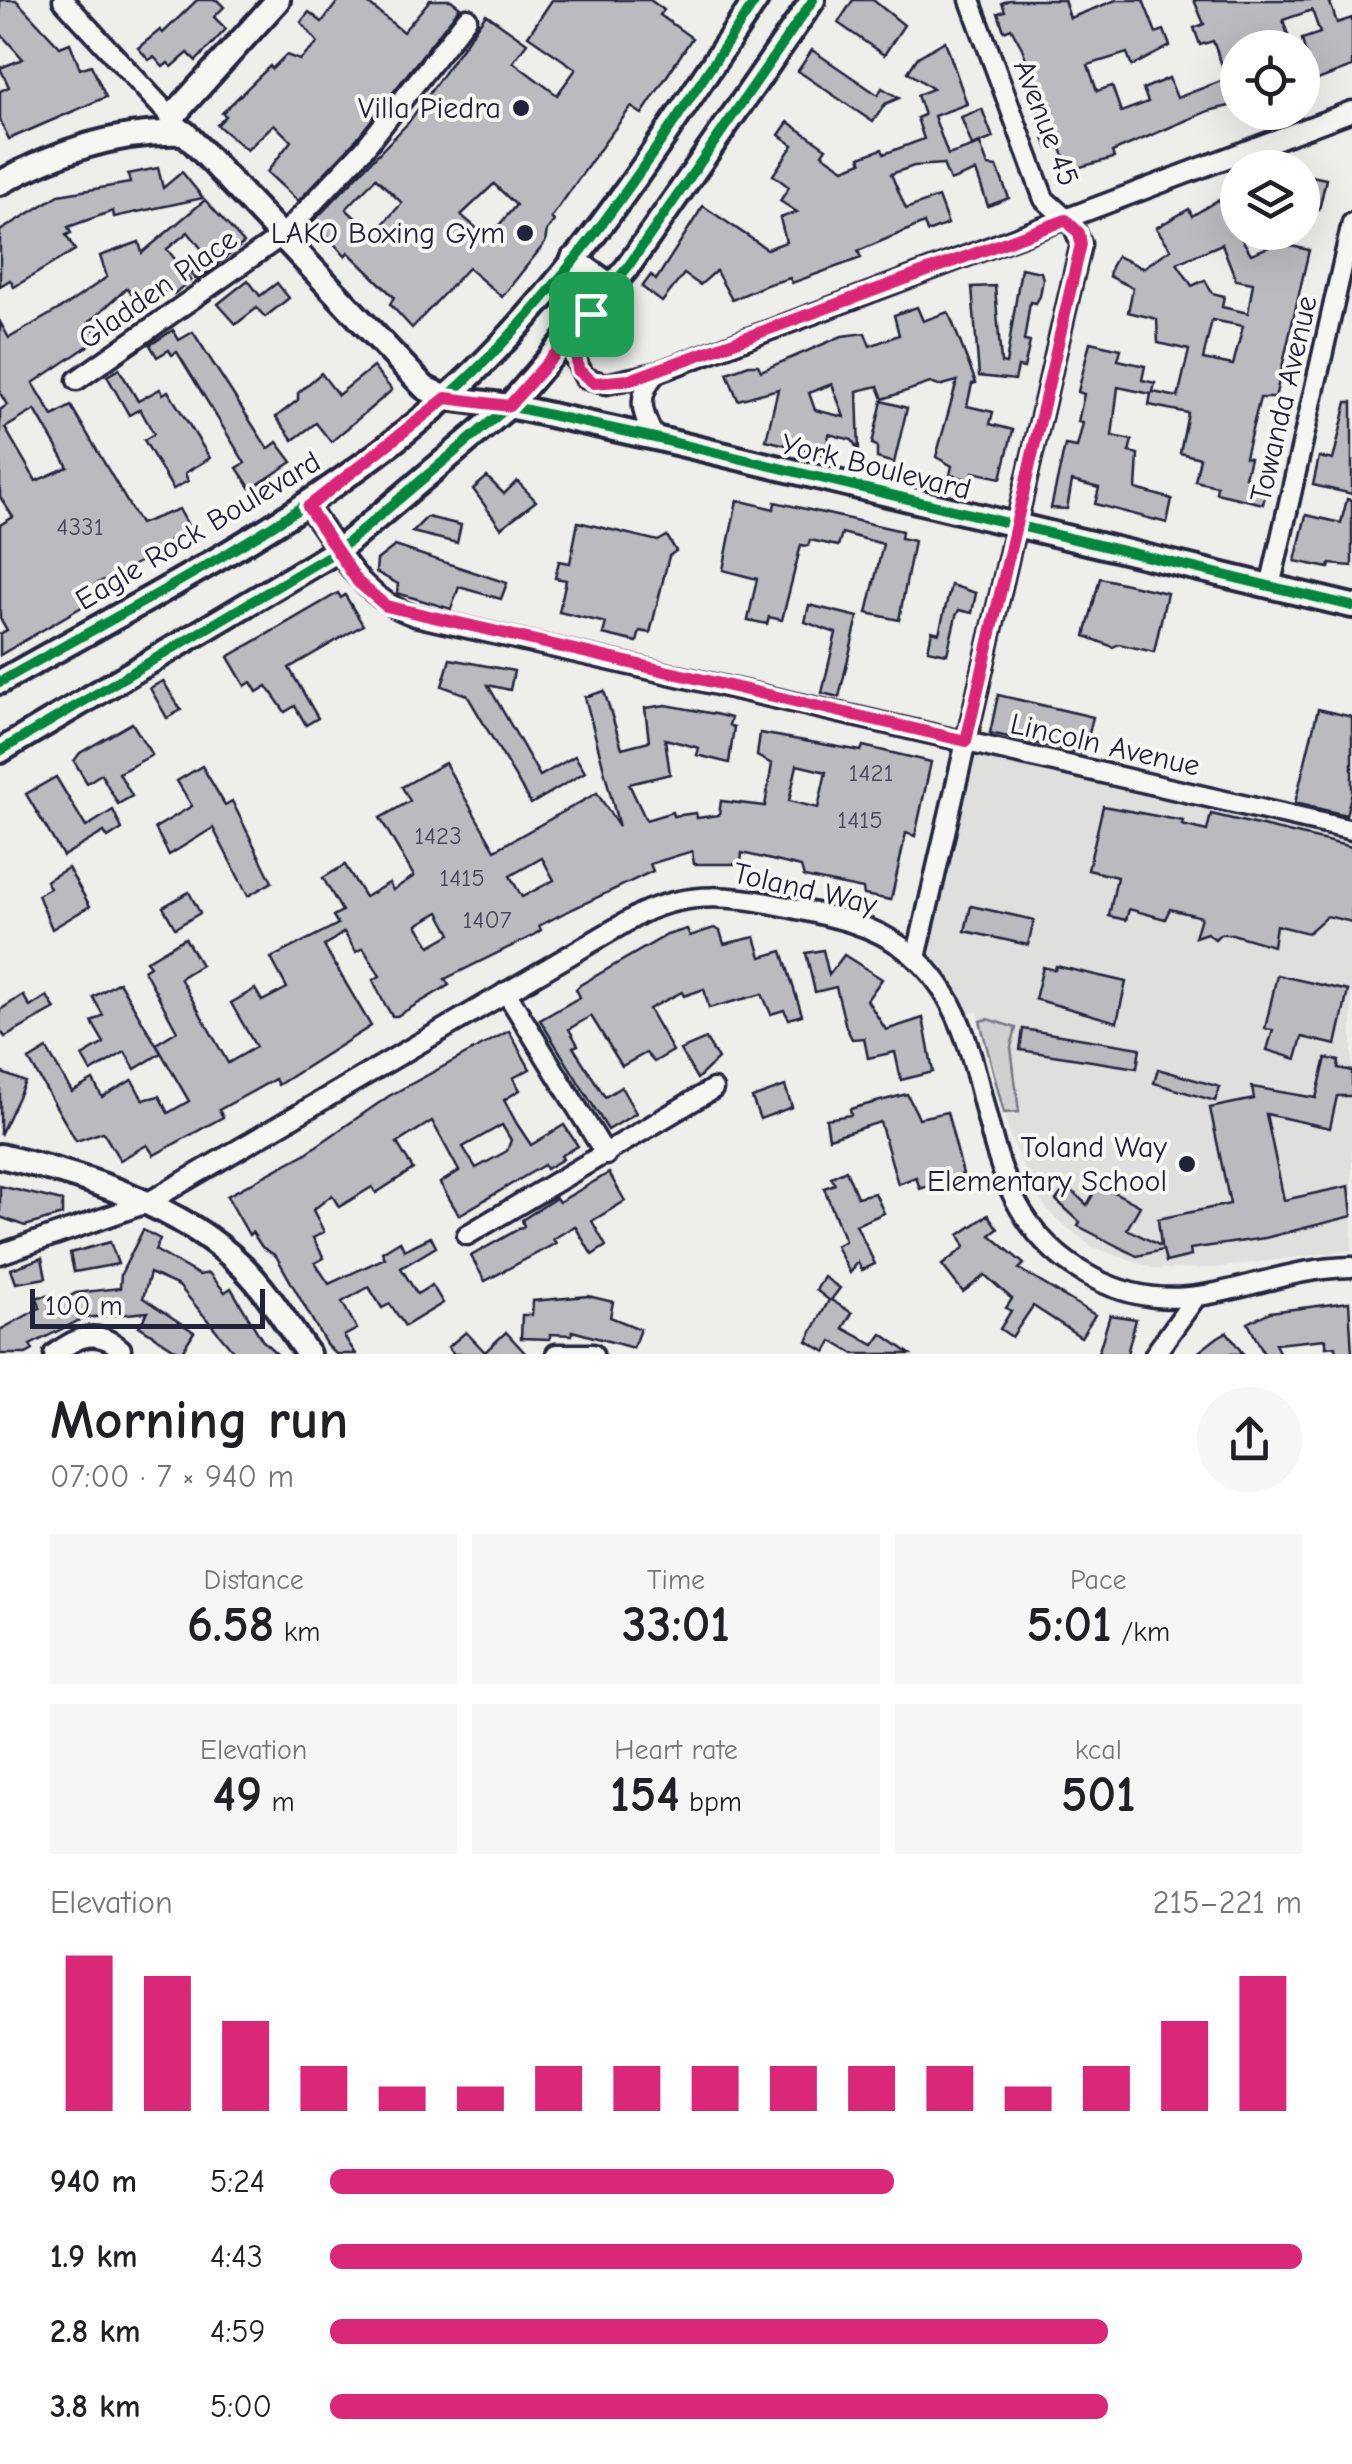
<!DOCTYPE html>
<html lang="en">
<head>
<meta charset="utf-8">
<style>
	body { margin:0; font-family:"Comic Neue",sans-serif; background:#f6f6f6; color:#202124; height:100vh; display:flex; flex-direction:column; font-size:38px; white-space:nowrap }
	* { box-sizing:border-box; margin:0 }
	p { font-size:32px; color:#757577 }
	.icon { flex:none; width:55px; height:55px; fill:none; stroke:currentColor; stroke-width:2; stroke-linecap:round; stroke-linejoin:round }
	.map { position:relative; height:1354px; overflow:hidden }
	.panel { display:flex; flex-direction:column; background:#fff; flex:1 }
	.panel>* { flex:none }
	.fabs { position:absolute; left:1220px; top:30px; display:grid; gap:20px }
	.fabs a { display:grid; place-items:center; width:100px; height:100px; border-radius:50%; background:#fff; box-shadow:0 10px 40px #0002; font-size:50px }
	.scale { position:absolute; left:30px; bottom:25px; width:235px; box-sizing:border-box; padding-left:10px; border:5px solid #22223b; border-top:0; font-size:28px; line-height:35px; white-space:nowrap; color:#22223b; -webkit-text-stroke:8px #f6f6f2; paint-order:stroke }
	.pin { position:absolute; display:grid; place-items:center; width:85px; height:85px; color:#fff; margin:-42px; border-radius:20px; box-shadow:0 5px 15px #0006 }
	.round { display:grid; place-items:center; flex:none; width:105px; height:105px; border-radius:52px; background:#f6f6f6 }
	.head { display:flex; align-items:center; justify-content:space-between; height:170px; padding:0 50px }
	h1 { font-size:55px; font-weight:700; line-height:75px }
	.figures { display:grid; grid-template-columns:repeat(3,1fr); gap:15px; height:170px; padding:10px 50px }
	.figures div { display:grid; align-content:center; border-radius:0px; background:#f6f6f6; text-align:center }
	.figures b { font-size:50px; font-weight:700 }
	.figures small { font-size:28px; font-weight:400 }
	.figures p { font-size:28px }
	.chart { height:280px; padding:20px 50px }
	.chart p { display:flex; justify-content:space-between }
	.chart svg { width:100%; height:180px; margin-top:10px; stroke:#db2777; stroke-width:6 }
	ul { padding:0 50px; list-style:none; font-size:32px }
	li { display:grid; grid-template-columns:160px 120px 1fr; align-items:center; height:75px }
	li i { height:25px; border-radius:12px; background:#db2777 }
	.map>svg:first-child { display:block }
	.built { fill:#dfdfde }
	.green { fill:#d0d0d1; stroke:#797986; stroke-width:2.5 }
	.building { fill:#bbbbbf; stroke:#22223b; stroke-width:2.5; fill-rule:evenodd }
	.lines { fill:none; stroke-linecap:round; stroke-linejoin:round }
	.street-casing { stroke:#22223b; stroke-width:25 }
	.secondary-casing { stroke:#22223b; stroke-width:30 }
	.street { stroke:#f6f6f2; stroke-width:18 }
	.secondary { stroke:#f6f6f2; stroke-width:22 }
	.cycleway-casing { stroke:#f6f6f2; stroke-width:16 }
	.cycleway { stroke:#00873e; stroke-width:10 }
	.route-casing { stroke:#fff; stroke-width:20 }
	.route { stroke:#db2777; stroke-width:12 }
	.poi-dot { fill:#22223b; stroke:#f6f6f2; stroke-width:4 }
	.labels { text-anchor:middle; dominant-baseline:central; stroke-width:8; stroke-linejoin:round; paint-order:stroke }
	.number-label { font-size:25px; fill:#48485c }
	.poi-label { font-size:30px; fill:#22223b; stroke:#f6f6f2; text-anchor:end }
	.street-label { font-size:30px; fill:#22223b; stroke:#f6f6f2 }
</style>
</head>
<body>
<div class="map">
<svg width="1352" height="1354" viewBox="0 0 1352 1354">
	<rect width="100%" height="100%" fill="#eeeeeb"/>
	<filter id="ink" filterUnits="userSpaceOnUse"><feTurbulence type="fractalNoise" baseFrequency=".01" numOctaves="2"/><feDisplacementMap in="SourceGraphic" scale="20" xChannelSelector="R" yChannelSelector="G"/><feConvolveMatrix kernelMatrix="1 2 1 2 8 2 1 2 1" color-interpolation-filters="sRGB"/></filter>
	<g filter="url(#ink)">
		<polygon class="built" points="970,745 1352,834 1352,1250 1214,1268 1156,1269 1092,1247 1054,1217 1034,1193 1010,1135 978,1012 960,1014 922,956"/>
		<polygon class="green" points="988,1019 1016,1028 1011,1047 1019,1112 1004,1113 980,1021"/>
		<g class="building">
			<polygon points="0,0 16,0 60,47 70,43 80,69 91,65 106,97 9,139 0,120 0,91 9,87 0,68 23,59 0,33"/>
			<polygon points="197,0 217,0 224,7 214,17 226,29 196,61 188,53 172,67 168,63 163,67 154,57 149,60 138,48 160,30 163,33"/>
			<polygon points="339,0 364,0 403,32 430,0 451,0 460,7 354,142 298,201 267,172 291,141 274,124 247,150 217,125 226,116 222,113 270,66 272,69 286,55 300,60 318,43 301,22 309,12 322,22"/>
			<path d="M552 0H650L664 10 660 15 692 38 642 114 631 107 605 142 551 218 554 221 547 230 545 243 502 297 468 268 412 328 390 304 394 297 348 252 345 256 317 224H311L408 123 486 14 527 43 513 62 557 95 576 69 528 36ZM376 178 402 203 373 235 346 209ZM494 184 516 205 488 238 461 215Z"/>
			<polygon points="853,0 873,0 904,25 884,55 838,23"/>
			<polygon points="1009,0 1064,0 1070,18 1116,0 1143,0 1156,33 1164,30 1170,46 1132,66 1127,53 1088,65 1097,91 1112,86 1121,112 1148,102 1143,89 1169,78 1177,98 1221,81 1225,73 1213,41 1200,45 1194,28 1204,24 1194,0 1334,0 1330,3 1337,23 1352,18 1352,67 1302,86 1302,62 1307,60 1302,39 1320,33 1312,10 1283,20 1288,35 1271,41 1274,48 1238,48 1238,104 1208,111 1112,152 1114,158 1069,170 1061,148 1048,149 1038,121 1043,120 1038,107 1041,98 1022,48 1011,28 1004,31 998,13 1005,11 1002,3"/>
			<polygon points="945,41 967,104 934,116 948,155 980,144 988,166 997,167 1009,198 988,206 976,171 950,181 943,164 914,166 891,174 906,209 938,197 948,224 927,232 924,223 858,251 861,258 792,283 790,278 766,285 732,300 716,271 700,285 684,274 662,302 642,287 651,275 656,280 703,206 767,249 786,242 780,218 797,212 780,201 789,187 773,175 793,145 779,135 788,122 826,148 822,154 844,169 862,162 860,157 882,149 884,154 924,139 917,118 924,115 917,95 933,89 908,72 918,57"/>
			<polygon points="812,50 878,95 882,88 899,98 885,104 873,122 798,71"/>
			<polygon points="982,109 993,138 972,146 961,117"/>
			<polygon points="158,168 163,188 182,172 203,198 114,217 113,211 68,227 71,233 66,235 75,250 14,287 10,280 0,286 0,231 59,195 130,183 128,174"/>
			<polygon points="1302,174 1326,179 1319,210 1302,206"/>
			<path d="M205 200 244 243 197 280 191 273 208 257 188 232 167 249 191 280 174 294 170 288 142 308 127 288 89 322 100 338 33 383 53 416 71 406 140 524 179 509 190 529 170 540 173 545 96 584 101 592 90 602 0 655V634L7 630 0 618V525L13 517 0 497V410L7 405 0 393V322L9 338 68 304 107 277 100 256 139 242 142 253ZM35 410 68 467 36 481 5 428Z"/>
			<path d="M1218 200 1251 254 1269 247 1267 232H1280L1282 244 1309 250 1275 398H1260L1245 457 1250 458 1245 477 1268 483 1263 504 1216 493 1217 486 1195 481 1200 458 1180 453 1188 413 1149 405 1151 394 1118 387 1112 436 1132 440 1129 452 1138 454 1136 489 1172 499 1167 523 1095 504 1099 488 1072 481 1067 509 1051 508 1065 445 1077 447 1083 423 1078 422 1084 394 1078 392 1090 342 1121 349 1118 360 1145 366 1142 380 1155 383 1153 392 1178 397 1189 350 1158 343 1157 319 1128 312 1133 288 1109 276 1111 267 1117 256 1143 268 1171 249 1156 228 1189 209 1192 216ZM1222 244 1236 280 1253 283 1248 313 1222 307 1224 296 1212 293 1205 280 1192 286 1177 263ZM1212 320 1243 326 1233 365 1203 359Z"/>
			<polygon points="1021,268 1041,272 1043,279 1040,296 1036,303 1030,302 1024,341 1030,342 1024,368 1018,367 1015,380 979,376 972,287 995,286 1001,363 1006,364"/>
			<polygon points="248,280 260,296 277,283 289,298 265,317 257,308 236,324 218,304"/>
			<path d="M917 307 923 321 948 312 950 316 976 383 972 384 967 406 993 412 990 424 1013 430 1001 478 973 472 971 480 950 475 952 466 936 457 957 381 939 386 930 383 883 399 878 386 857 391 859 451 852 440 829 434 825 455 766 440 778 389 738 400 727 373 749 365H758L761 371 842 336 865 333 870 346 899 335 894 315ZM832 384 844 417 815 410 809 393Z"/>
			<polygon points="173,330 179,340 193,332 268,449 277,442 292,462 251,489 237,468 245,463 177,352 172,355 169,350 157,357 150,345"/>
			<polygon points="373,367 392,390 331,442 316,423 293,440 276,417 298,400 298,393 321,373 338,395"/>
			<polygon points="119,369 138,401 160,389 163,394 168,391 210,458 185,473 188,481 173,489 144,440 154,434 140,409 129,415 107,376"/>
			<polygon points="882,401 907,408 894,463 877,458 877,446 872,444"/>
			<polygon points="1347,402 1352,402 1352,494 1313,485 1319,457 1333,460"/>
			<polygon points="487,477 504,494 517,481 536,501 501,528 473,489"/>
			<polygon points="1347,499 1352,500 1352,566 1330,564 1329,568 1295,561 1306,515 1341,523"/>
			<polygon points="737,500 774,509 775,502 902,531 901,538 914,541 899,620 867,613 883,544 842,533 838,546 810,540 808,546 801,545 782,620 769,617 767,624 748,620 757,579 723,570"/>
			<polygon points="427,517 461,525 457,543 412,532"/>
			<polygon points="578,522 658,541 667,536 676,551 669,556 650,633 640,631 637,642 603,634 606,623 559,612 566,580 555,578 559,561 570,563"/>
			<polygon points="395,546 507,583 501,599 459,587 451,609 397,593 398,584 376,572 377,560"/>
			<polygon points="1100,578 1167,593 1154,652 1119,644 1113,647 1085,636"/>
			<polygon points="951,585 976,593 972,613 959,610 956,616 947,654 928,650 932,631 939,633"/>
			<polygon points="338,593 341,598 345,595 363,625 289,668 318,718 306,725 295,706 285,712 267,686 257,692 251,682 245,686 228,657"/>
			<polygon points="809,605 858,617 839,697 822,693 836,633 805,622"/>
			<polygon points="450,659 514,671 510,690 488,685 540,776 575,756 585,772 531,804 467,695 442,686"/>
			<polygon points="163,681 181,710 167,718 150,688"/>
			<path d="M604 691 622 748 649 741 645 708 666 705 715 714 731 718 729 725 734 727 729 763 697 755 699 748 665 739 670 774 629 784 646 820 672 812 673 816 696 813 697 818 719 815 721 801 765 806 772 764 757 756 760 733 861 751 863 746 931 762 915 836 906 833 891 900 864 895 863 889 804 877 801 867 742 853 741 864H694L692 851 650 864 653 871 564 913 539 926 541 930 532 936 445 979 449 985 397 1016H392L383 1001 373 980 380 976 363 948 356 952 344 932 324 946 371 1026 278 1085 275 1079 219 1110 223 1117 154 1155 147 1145 120 1160 103 1132 76 1141 29 1060 47 1049 72 1092 93 1080 102 1097 132 1080 143 1100 159 1096 168 1113 189 1101 156 1044 177 1031 144 970 150 966 146 961 185 938 201 965 180 978 228 1063 256 1047 231 1003 255 989 262 1001 287 988 271 958 338 924 333 916 342 911 323 878 345 865 365 897 389 883 393 890 414 876 380 818 410 801 402 787 445 763 495 850 597 793 619 827 585 697ZM797 765 826 772 818 808 789 801ZM542 858 554 880 522 897 510 876ZM439 912 451 934 430 946 417 925Z"/>
			<polygon points="998,695 1093,717 1084,754 990,733"/>
			<polygon points="1318,709 1352,717 1352,792 1346,815 1295,803"/>
			<polygon points="132,723 152,755 119,773 132,796 118,804 101,774 87,783 74,761 80,753"/>
			<polygon points="202,766 225,805 232,801 272,882 248,896 213,828 169,855 155,828 192,806 177,781"/>
			<polygon points="56,777 86,827 113,810 122,829 108,838 104,832 63,856 26,794"/>
			<polygon points="1103,806 1183,821 1182,825 1207,831 1211,814 1352,847 1352,922 1327,916 1308,933 1276,925 1273,946 1232,934 1220,934 1215,939 1207,933 1195,937 1201,917 1170,909 1165,919 1129,909 1126,920 1109,916 1117,877 1088,870"/>
			<polygon points="68,868 90,906 52,929 38,895 50,888 46,881"/>
			<polygon points="189,892 200,913 175,928 163,907"/>
			<polygon points="971,906 1034,920 1028,945 965,931"/>
			<polygon points="714,928 720,931 724,944 755,937 761,957 782,951 802,1015 789,1019 784,1010 771,1014 762,994 709,1008 704,989 684,996 682,992 649,1009 673,1051 654,1062 646,1053 622,1066 591,1016 569,1029 578,1045 573,1047 605,1097 621,1087 636,1113 608,1130 540,1020 580,997 576,989 580,985 667,935 687,929 690,936"/>
			<polygon points="823,950 829,975 844,955 882,979 867,1000 886,1030 923,1018 933,1072 901,1080 895,1052 868,1058 864,1038 852,1039 846,1027 836,987 815,992 806,953"/>
			<polygon points="1056,966 1126,982 1117,1022 1035,999 1043,967 1055,970"/>
			<polygon points="1277,975 1348,991 1336,1045 1302,1037 1296,1059 1267,1050 1273,1030 1265,1029"/>
			<polygon points="119,982 161,1053 135,1069 125,1052 91,1072 82,1056 104,1043 92,1022 103,1015 93,997"/>
			<polygon points="23,995 30,1007 47,996 55,1009 5,1037 0,1030 0,1010"/>
			<polygon points="1023,1029 1140,1048 1137,1068 1020,1050"/>
			<path d="M509 1031 530 1069 513 1078 520 1090 504 1100 517 1124 531 1145 564 1125 578 1146 561 1156 563 1159 546 1169 544 1165 459 1215 440 1183 459 1171 432 1121 397 1143 413 1169 376 1193 372 1187 339 1207 332 1195 313 1210 324 1232 313 1238 324 1258 315 1263 329 1284 385 1258 382 1252 400 1241 404 1250 431 1237 436 1247 401 1268 417 1294 432 1285 443 1303 405 1326 390 1304 382 1308 369 1287 342 1302 357 1329 344 1336 356 1354H336L326 1344 276 1256 262 1247 252 1232 249 1235 227 1196 305 1154 389 1096ZM502 1125 511 1140 507 1151 476 1168 463 1147Z"/>
			<polygon points="706,1039 718,1059 697,1079 680,1050"/>
			<polygon points="1326,1058 1339,1061 1338,1068 1352,1071 1352,1096 1337,1096 1330,1128 1266,1114 1284,1200 1349,1186 1352,1216 1265,1238 1190,1249 1191,1256 1166,1262 1163,1250 1137,1256 1078,1226 1080,1222 1056,1200 1067,1186 1087,1205 1099,1184 1140,1206 1127,1229 1161,1246 1158,1219 1230,1204 1210,1108 1254,1099 1252,1087 1316,1098"/>
			<polygon points="1158,1069 1220,1087 1215,1101 1154,1083"/>
			<polygon points="0,1072 25,1082 0,1135"/>
			<polygon points="785,1086 792,1107 760,1119 752,1098"/>
			<polygon points="907,1094 919,1118 947,1112 963,1174 920,1189 916,1177 898,1184 880,1122 829,1138 826,1119 851,1115 850,1109"/>
			<polygon points="846,1170 857,1197 875,1193 884,1213 856,1225 875,1264 862,1270 858,1262 850,1273 836,1246 845,1241 824,1188 835,1184 831,1177"/>
			<polygon points="609,1173 625,1201 592,1221 606,1246 592,1255 575,1226 553,1239 556,1243 485,1281 471,1256 524,1226 522,1220 556,1198 559,1202"/>
			<polygon points="0,1186 62,1201 62,1215 25,1226 0,1217"/>
			<polygon points="988,1215 998,1229 990,1235 1024,1264 1019,1269 1095,1315 1081,1337 1033,1306 1012,1337 1000,1329 1011,1311 1006,1308 1012,1299 985,1275 963,1292 942,1265 965,1247 959,1235"/>
			<polygon points="143,1230 160,1239 155,1250 199,1275 209,1273 225,1292 231,1288 262,1340 277,1354 236,1354 179,1286 150,1273 143,1298 194,1332 181,1353 139,1326 148,1312 84,1318 30,1345 33,1350 26,1354 0,1354 0,1330 40,1308 37,1297 53,1295 57,1303 76,1293 120,1288 121,1274"/>
			<polygon points="110,1242 118,1264 74,1272 70,1253"/>
			<polygon points="42,1258 46,1278 16,1283 11,1269"/>
			<polygon points="824,1277 840,1288 831,1300 852,1313 843,1328 874,1345 882,1334 910,1354 854,1354 832,1341 826,1352 807,1341 829,1300 816,1290"/>
			<polygon points="588,1296 613,1302 610,1317 640,1329 633,1348 572,1331 572,1335 550,1334 550,1339 521,1338 522,1315 532,1315 533,1301"/>
			<polygon points="1349,1302 1352,1354 1337,1354 1336,1346 1326,1347 1326,1339 1275,1344 1280,1354 1264,1354 1248,1323 1270,1312"/>
			<polygon points="1110,1315 1136,1319 1127,1354 1098,1354"/>
			<polygon points="466,1332 485,1352 506,1332 526,1354 454,1354 448,1347"/>
			<polygon points="1227,1332 1243,1354 1196,1354 1218,1337"/>
		</g>
		<g class="lines">
			<defs>
				<g id="street">
					<polyline points="63,0 178,125"/>
					<polyline points="583,326 574,357 585,378 606,384 656,373 1352,111"/>
					<polyline points="77,380 283,235 363,150 467,18"/>
					<path d="M655 438C641 413 636 396 656 373"/>
					<path d="M308 507C342 553 358 596 415 616L1352 830"/>
					<polyline points="1270,587 1352,223"/>
					<polyline points="916,958 1081,244 1073,225 1044,199 970,0"/>
					<polyline points="506,992 606,1155"/>
					<polyline points="467,1235 713,1089"/>
					<path d="M0 1254 147 1203 640 914C688 890 738 896 788 907 828 916 869 923 902 947 1015 1027 950 1204 1093 1278 1189 1328 1255 1268 1352 1267"/>
					<path d="M54 1354C78 1336 97 1328 121 1349"/>
					<polyline points="556,1354 593,1354"/>
					<polyline points="1155,1354 1193,1301"/>
				</g>
				<g id="secondary">
					<polyline points="171,118 278,0"/>
					<path d="M0 183C57 151 120 130 185 133L404 366 425 388 446 398 509 406 655 438 1352 606"/>
					<polyline points="573,259 612,287"/>
					<path d="M0 682C153 595 312 516 445 399 572 287 662 138 756 0"/>
					<polyline points="0,751 340,549 509,406 627,268 813,0"/>
					<path d="M0 1156C85 1176 179 1204 243 1267 269 1293 287 1325 308 1354"/>
				</g>
			</defs>
			<use href="#street" class="street-casing"/>
			<use href="#secondary" class="secondary-casing"/>
			<use href="#street" class="street"/>
			<use href="#secondary" class="secondary"/>
			<defs>
				<g id="cycleway">
					<polyline points="446,398 509,406 655,438 1352,606"/>
					<path d="M0 682C153 595 312 516 445 399 572 287 662 138 756 0"/>
					<polyline points="0,751 340,549 509,406 627,268 813,0"/>
				</g>
			</defs>
			<use href="#cycleway" class="cycleway-casing"/>
			<use href="#cycleway" class="cycleway"/>
		</g>
	</g>
	<g class="lines" filter="url(#ink)">
		<defs>
			<polygon id="route" points="1066,220 1079,233 1081,244 966,741 386,606 358,582 308,507 446,398 509,406 591,314 575,343 578,370 594,383 630,380"/>
		</defs>
		<use href="#route" class="route-casing"/>
		<use href="#route" class="route"/>
	</g>
	<g class="poi-dot">
		<circle cx="521" cy="108" r="10"/>
		<circle cx="525" cy="233" r="10"/>
		<circle cx="1187" cy="1164" r="10"/>
	</g>
	<g class="labels">
		<g class="number-label">
			<text x="80" y="526">4331</text>
			<text x="871" y="772">1421</text>
			<text x="860" y="819">1415</text>
			<text x="438" y="835">1423</text>
			<text x="462" y="877">1415</text>
			<text x="487" y="919">1407</text>
		</g>
		<g class="poi-label">
			<text x="501" y="108">Villa Piedra</text>
			<text x="505" y="233">LAKO Boxing Gym</text>
			<text x="1167" y="1147">Toland Way<tspan x="1167" dy="34">Elementary School</tspan></text>
		</g>
		<g class="street-label">
			<text transform="translate(1046 123) rotate(69)">Avenue 45</text>
			<text transform="translate(158 289) rotate(-35)">Gladden Place</text>
			<text transform="translate(1284 399) rotate(-77)">Towanda Avenue</text>
			<text transform="translate(876 467) rotate(14)">York Boulevard</text>
			<text transform="translate(198 531) rotate(-31)">Eagle Rock Boulevard</text>
			<text transform="translate(1105 745) rotate(13)">Lincoln Avenue</text>
			<text transform="translate(805 889) rotate(13)">Toland Way</text>
		</g>
	</g>
</svg>
<div class="fabs">
<a><svg class="icon" aria-label="locate" viewBox="0 0 24 24"><circle cx="12" cy="12" r="6"/><path d="M12 2v4M12 18v4M2 12h4M18 12h4"/></svg></a>
<a><svg class="icon" aria-label="layers" viewBox="0 0 24 24"><path d="M12 4l9 5-9 5-9-5zM3 14l9 5 9-5"/></svg></a>
</div>
<div class="scale">100 m</div>
<div class="pin" style="left:591px;top:314px;background:#1e9e55"><svg class="icon" aria-label="arrive" viewBox="0 0 24 24"><path d="M6 21V4h12l-3 4 3 4H6"/></svg></div>
</div>
<section class="panel">
<div class="head"><div><h1>Morning run</h1><p>07:00 · 7 × 940 m</p></div><a class="round"><svg class="icon" aria-label="share" viewBox="0 0 24 24"><path d="M12 15V3M7 8l5-5 5 5M5 13v7h14v-7"/></svg></a></div>
<div class="figures">
<div><p>Distance</p><b>6.58<small> km</small></b></div>
<div><p>Time</p><b>33:01</b></div>
<div><p>Pace</p><b>5:01<small> /km</small></b></div>
</div>
<div class="figures">
<div><p>Elevation</p><b>49<small> m</small></b></div>
<div><p>Heart rate</p><b>154<small> bpm</small></b></div>
<div><p>kcal</p><b>501</b></div>
</div>
<div class="chart"><p><span>Elevation</span>215–221 m</p>
<svg viewBox="0 0 160 44" preserveAspectRatio="none"><path d="M5 44V6M15 44V11M25 44V22M35 44V33M45 44V38M55 44V38M65 44V33M75 44V33M85 44V33M95 44V33M105 44V33M115 44V33M125 44V38M135 44V33M145 44V22M155 44V11"/></svg>
</div>
<ul>
<li><b>940 m</b>5:24<i style="width:58%"></i></li>
<li><b>1.9 km</b>4:43<i style="width:100%"></i></li>
<li><b>2.8 km</b>4:59<i style="width:80%"></i></li>
<li><b>3.8 km</b>5:00<i style="width:80%"></i></li>
</ul>
</section>
</body>
</html>
